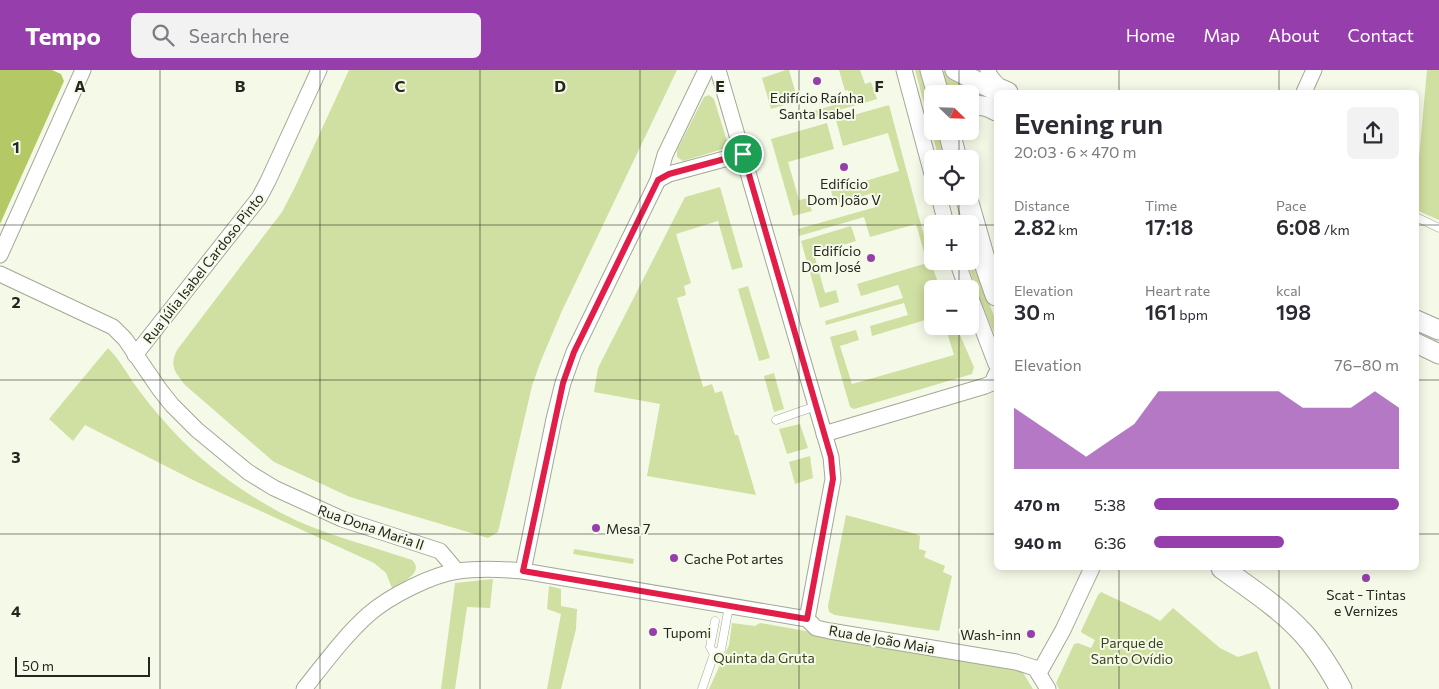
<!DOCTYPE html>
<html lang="en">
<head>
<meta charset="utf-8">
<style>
	body { margin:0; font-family:Commissioner,sans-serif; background:#f2f2f3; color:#2b2b33; height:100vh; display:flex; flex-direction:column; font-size:19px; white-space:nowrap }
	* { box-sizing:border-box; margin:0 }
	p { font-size:16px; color:#7c7c81 }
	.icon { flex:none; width:28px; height:28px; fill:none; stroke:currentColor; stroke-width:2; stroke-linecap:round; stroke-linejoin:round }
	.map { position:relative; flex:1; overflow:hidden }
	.sheet { position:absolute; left:994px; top:20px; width:425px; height:480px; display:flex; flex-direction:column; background:#fff; border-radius:8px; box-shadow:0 2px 12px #0003 }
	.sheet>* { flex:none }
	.needle { width:32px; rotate:113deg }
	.tools { position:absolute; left:924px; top:15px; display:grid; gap:10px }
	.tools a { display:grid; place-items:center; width:55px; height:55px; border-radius:8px; background:#fff; box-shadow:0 2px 12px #0003; font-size:25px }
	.scale { position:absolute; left:15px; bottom:12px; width:135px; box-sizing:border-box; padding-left:5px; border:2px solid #24261f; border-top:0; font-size:14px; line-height:18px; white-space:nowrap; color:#24261f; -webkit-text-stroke:4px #f5fae8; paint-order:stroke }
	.pin { position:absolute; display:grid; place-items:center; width:42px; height:42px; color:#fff; margin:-21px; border:2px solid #fff; border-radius:50%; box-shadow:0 1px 5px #0007 }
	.round { display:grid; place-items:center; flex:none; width:52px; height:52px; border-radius:8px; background:#f2f2f3 }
	.summary { display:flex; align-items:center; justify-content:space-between; height:85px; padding:0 20px }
	h1 { font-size:28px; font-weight:600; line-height:38px }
	.metrics { display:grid; grid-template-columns:repeat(3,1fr); gap:8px; height:85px; padding:5px 20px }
	.metrics div { display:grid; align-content:center }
	.metrics b { font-size:21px; font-weight:600 }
	.metrics small { font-size:14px; font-weight:400 }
	.metrics p { font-size:14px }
	.chart { height:140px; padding:10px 20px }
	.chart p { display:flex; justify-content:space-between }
	.chart svg { width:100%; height:90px; margin-top:5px; fill:#963fac; opacity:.7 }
	ul { padding:0 20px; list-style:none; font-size:16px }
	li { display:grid; grid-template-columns:80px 60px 1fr; align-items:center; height:38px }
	li i { height:12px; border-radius:6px; background:#963fac }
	header { display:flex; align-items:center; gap:30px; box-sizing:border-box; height:70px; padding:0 25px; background:#963fac; color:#fff }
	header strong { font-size:24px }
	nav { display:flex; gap:28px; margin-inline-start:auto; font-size:18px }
	.search { width:350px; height:45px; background:#f2f2f3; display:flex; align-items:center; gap:12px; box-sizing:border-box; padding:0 18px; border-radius:8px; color:#7c7c81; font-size:19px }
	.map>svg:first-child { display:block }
	.green { fill:#d0dfa2 }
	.forest { fill:#b4c866 }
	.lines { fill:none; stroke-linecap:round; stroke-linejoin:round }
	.service-casing { stroke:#a3a897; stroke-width:9 }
	.minor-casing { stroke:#a3a897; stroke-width:17 }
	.tertiary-casing { stroke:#a3a897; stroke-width:21 }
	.secondary-casing { stroke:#a3a897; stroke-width:23 }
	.service { stroke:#fff; stroke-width:8 }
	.minor { stroke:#fff; stroke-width:15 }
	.tertiary { stroke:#fff; stroke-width:19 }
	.secondary { stroke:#fff; stroke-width:21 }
	.route-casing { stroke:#fff; stroke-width:10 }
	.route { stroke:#e11d48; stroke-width:6 }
	.grid { fill:none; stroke:#24261f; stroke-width:1; stroke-opacity:0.55 }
	.poi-dot { fill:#963fac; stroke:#f5fae8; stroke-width:2 }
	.labels { text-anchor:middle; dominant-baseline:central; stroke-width:4; stroke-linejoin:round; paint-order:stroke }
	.poi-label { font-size:14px; fill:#24261f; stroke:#f5fae8 }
	.street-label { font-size:14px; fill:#24261f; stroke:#f5fae8 }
	.park-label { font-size:14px; fill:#3a431a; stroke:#f5fae8 }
	.grid-label { font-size:16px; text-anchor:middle; font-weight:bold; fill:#24261f; stroke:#f5fae8; stroke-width:4; stroke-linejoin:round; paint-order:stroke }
</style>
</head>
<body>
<header>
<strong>Tempo</strong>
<div class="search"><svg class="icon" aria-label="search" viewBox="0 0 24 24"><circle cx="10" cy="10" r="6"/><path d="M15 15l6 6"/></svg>Search here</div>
<nav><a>Home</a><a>Map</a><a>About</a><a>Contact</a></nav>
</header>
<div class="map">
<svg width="1439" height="619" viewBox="0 0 1439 619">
	<rect width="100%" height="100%" fill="#f5fae8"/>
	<g class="green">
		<path d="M349 0H677L561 243 540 293 532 316 498 462 488 468 350 427 274 392 185 315C175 301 169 297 177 280L282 142 296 115Z"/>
		<polygon points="786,0 789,0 798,31 771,39 762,8"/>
		<polygon points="839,0 860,0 865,14 871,12 877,29 808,49 807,43 851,30 848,20 845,21"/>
		<polygon points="915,0 922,0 932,39 932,61 939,61 946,89 939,89"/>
		<polygon points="941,0 996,25 995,31 970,28 970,24 949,24"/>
		<polygon points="1427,0 1439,0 1439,150 1416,140 1416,120"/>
		<polygon points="709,25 714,29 727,71 726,76 723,79 683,91 677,87 677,80 704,27"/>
		<polygon points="889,35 931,192 940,219 932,219 932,248 872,266 870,256 908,245 904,233 826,255 825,251 903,228 898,215 861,226 857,214 927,193 916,154 870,167 864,147 799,166 798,159 876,137 873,123 835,134 831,121 899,101 888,63 843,76 836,50"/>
		<polygon points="827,53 834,79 788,92 799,130 808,128 812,141 793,146 771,69"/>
		<polygon points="720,117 743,197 732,200 718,151 676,164 691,213 684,216 686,225 677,228 703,317 712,314 715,323 722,321 735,365 738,365 756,425 647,406 660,334 594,322 598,298 685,127"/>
		<polygon points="851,156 856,171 814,184 825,223 836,220 839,232 820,238 801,171"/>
		<polygon points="970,176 986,225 996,251 996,268 979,227 967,191 970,191"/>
		<polygon points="748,216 770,288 759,291 738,219"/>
		<polygon points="945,256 956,256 974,297 972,304 854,339 850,337 830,267 856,260 859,270 840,276 852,314 954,285"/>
		<path d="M108 278C119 289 126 302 135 315 146 330 158 345 171 359 208 399 257 434 307 455 341 469 377 478 412 490 425 503 402 512 392 518L386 503 374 493 195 411 85 355 73 371 49 349Z"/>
		<polygon points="774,303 784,339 774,342 764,306"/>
		<polygon points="800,354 808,378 787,384 779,359"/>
		<polygon points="810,386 813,408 795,414 789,392"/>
		<polygon points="846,445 916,464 920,466 919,479 926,481 924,487 945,496 943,502 952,506 939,561 835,545 829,542 828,536"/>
		<polygon points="574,479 634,489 633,494 573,484"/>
		<polygon points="493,509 490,538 467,537 455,619 441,619 455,513"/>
		<polygon points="549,516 561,519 561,536 577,539 576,559 561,619 547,619 561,544 547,539"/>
		<polygon points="1101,522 1150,545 1160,551 1173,538 1220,578 1238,587 1257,581 1271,619 1059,619 1056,613 1074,574 1078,573 1091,578 1095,570 1082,563 1081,561 1098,525"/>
		<polygon points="732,553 755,556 760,553 1016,598 1022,601 1033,619 709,619 729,575"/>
	</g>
	<polygon class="forest" points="0,0 52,0 61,4 64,11 0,154"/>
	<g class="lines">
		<defs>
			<g id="service">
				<polyline points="1416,147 1439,158"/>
				<polyline points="776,350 816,336"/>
				<polyline points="714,584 710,577 715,551"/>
				<polyline points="702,619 714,584 721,580 729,536"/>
			</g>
			<g id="minor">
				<polyline points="718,0 831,387 833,409 807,549"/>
				<polyline points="904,0 932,104"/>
				<path d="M988 0C989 9 997 12 1001 19"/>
				<polyline points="1304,22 1314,0"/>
				<polyline points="658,110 669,104 743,84"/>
				<polyline points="939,126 946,154"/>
				<polyline points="0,185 83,0"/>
				<polyline points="957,191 967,219"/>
				<polyline points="0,204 113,257 125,269 160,320 172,335 197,360 248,402 274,418 342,449 440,481 457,501"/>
				<polyline points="970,226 996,294"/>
				<polyline points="135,285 259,128 268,111 319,0"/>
				<polyline points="824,364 985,316 992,313 996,304"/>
				<polyline points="523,501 554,349 563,313 574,282 658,110 665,85 706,0"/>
				<polyline points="1039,603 1063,560 1092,498"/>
				<path d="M304 619C324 594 345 565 369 544 390 526 431 505 458 501 480 498 501 499 523 501L807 549 816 558 830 561 1016 592 1035 598 1048 619"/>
			</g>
			<g id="tertiary">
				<polyline points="955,0 994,20 1001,19 1008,22"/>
				<path d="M970 37C980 34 987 36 996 41"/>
				<polyline points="1416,250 1439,260"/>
				<polyline points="1416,273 1439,284"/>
			</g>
			<g id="secondary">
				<polyline points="931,0 938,24"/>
				<polyline points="949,61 956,89"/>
				<polyline points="966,126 987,199 996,225"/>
				<path d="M1222 498C1249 518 1279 537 1302 562 1318 579 1330 599 1341 619"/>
			</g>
		</defs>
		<use href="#service" class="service-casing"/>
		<use href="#minor" class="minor-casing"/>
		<use href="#tertiary" class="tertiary-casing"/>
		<use href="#secondary" class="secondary-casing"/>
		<use href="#service" class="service"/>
		<use href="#minor" class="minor"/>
		<use href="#tertiary" class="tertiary"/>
		<use href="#secondary" class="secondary"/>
	</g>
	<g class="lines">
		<defs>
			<polygon id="route" points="743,84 831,387 833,409 807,549 523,501 563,313 574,282 658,110 669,104"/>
		</defs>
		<use href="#route" class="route-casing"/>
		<use href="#route" class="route"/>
	</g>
	<path class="grid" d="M160 0V619M320 0V619M480 0V619M640 0V619M799 0V619M959 0V24M1119 0V22M1279 0V22M959 61V89M959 126V154M0 155H932M970 155H996M1416 155H1439M959 191V219M959 256V619M0 310H996M1416 310H1439M0 464H996M1416 464H1439M1119 498V619M1279 498V619"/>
	<g class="poi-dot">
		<circle cx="817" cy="11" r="5"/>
		<circle cx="844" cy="97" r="5"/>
		<circle cx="871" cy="188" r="5"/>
		<circle cx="596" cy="458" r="5"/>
		<circle cx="674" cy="488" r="5"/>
		<circle cx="1366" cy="508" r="5"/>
		<circle cx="653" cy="562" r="5"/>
		<circle cx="1031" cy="564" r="5"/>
	</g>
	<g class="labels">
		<g class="poi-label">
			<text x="817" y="27">Edifício Raínha<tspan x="817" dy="16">Santa Isabel</tspan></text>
			<text x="844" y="113">Edifício<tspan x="844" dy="16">Dom João V</tspan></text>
			<text x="861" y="180" text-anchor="end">Edifício<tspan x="861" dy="16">Dom José</tspan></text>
			<text x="606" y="458" text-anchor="start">Mesa 7</text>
			<text x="684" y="488" text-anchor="start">Cache Pot artes</text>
			<text x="1366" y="524">Scat - Tintas<tspan x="1366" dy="16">e Vernizes</tspan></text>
			<text x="663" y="562" text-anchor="start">Tupomi</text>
			<text x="1021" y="564" text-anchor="end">Wash-inn</text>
		</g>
		<g class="street-label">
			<text transform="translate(203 198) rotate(-52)">Rua Júlia Isabel Cardoso Pinto</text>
			<text transform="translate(371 457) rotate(19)">Rua Dona Maria II</text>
			<text transform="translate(882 569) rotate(10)">Rua de João Maia</text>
		</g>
		<g class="park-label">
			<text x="1132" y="572">Parque de<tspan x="1132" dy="16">Santo Ovídio</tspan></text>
			<text x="764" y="587">Quinta da Gruta</text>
		</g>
	</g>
	<g class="grid-label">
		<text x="80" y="22">A</text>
		<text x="240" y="22">B</text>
		<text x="400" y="22">C</text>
		<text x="560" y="22">D</text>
		<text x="720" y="22">E</text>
		<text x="879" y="22">F</text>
		<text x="16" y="83">1</text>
		<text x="16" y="238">2</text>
		<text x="16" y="393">3</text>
		<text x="16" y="547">4</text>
	</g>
</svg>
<div class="tools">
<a><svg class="needle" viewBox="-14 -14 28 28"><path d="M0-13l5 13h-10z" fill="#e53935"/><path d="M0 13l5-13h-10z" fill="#7c7c81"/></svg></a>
<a><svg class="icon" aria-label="locate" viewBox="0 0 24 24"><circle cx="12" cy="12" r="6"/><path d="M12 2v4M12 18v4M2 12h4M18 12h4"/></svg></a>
<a>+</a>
<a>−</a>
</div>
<div class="scale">50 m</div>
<div class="pin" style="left:743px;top:84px;background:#1e9e55"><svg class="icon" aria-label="arrive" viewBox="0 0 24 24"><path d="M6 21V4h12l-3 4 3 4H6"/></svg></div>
<section class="sheet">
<div class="summary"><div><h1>Evening run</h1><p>20:03 · 6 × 470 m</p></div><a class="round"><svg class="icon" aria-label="share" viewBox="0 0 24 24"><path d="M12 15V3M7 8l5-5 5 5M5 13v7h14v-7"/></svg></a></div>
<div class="metrics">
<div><p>Distance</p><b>2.82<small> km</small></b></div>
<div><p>Time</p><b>17:18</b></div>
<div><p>Pace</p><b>6:08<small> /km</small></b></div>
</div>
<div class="metrics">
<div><p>Elevation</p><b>30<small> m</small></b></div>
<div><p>Heart rate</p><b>161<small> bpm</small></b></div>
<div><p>kcal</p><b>198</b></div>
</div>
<div class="chart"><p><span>Elevation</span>76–80 m</p>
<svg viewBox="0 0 160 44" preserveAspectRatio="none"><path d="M0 44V14L10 22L20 30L30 38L40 30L50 22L60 6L70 6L80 6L90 6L100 6L110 6L120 14L130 14L140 14L150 6L160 14V44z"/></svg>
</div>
<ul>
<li><b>470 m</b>5:38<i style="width:100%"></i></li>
<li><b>940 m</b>6:36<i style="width:53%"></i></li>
</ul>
</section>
</div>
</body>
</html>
